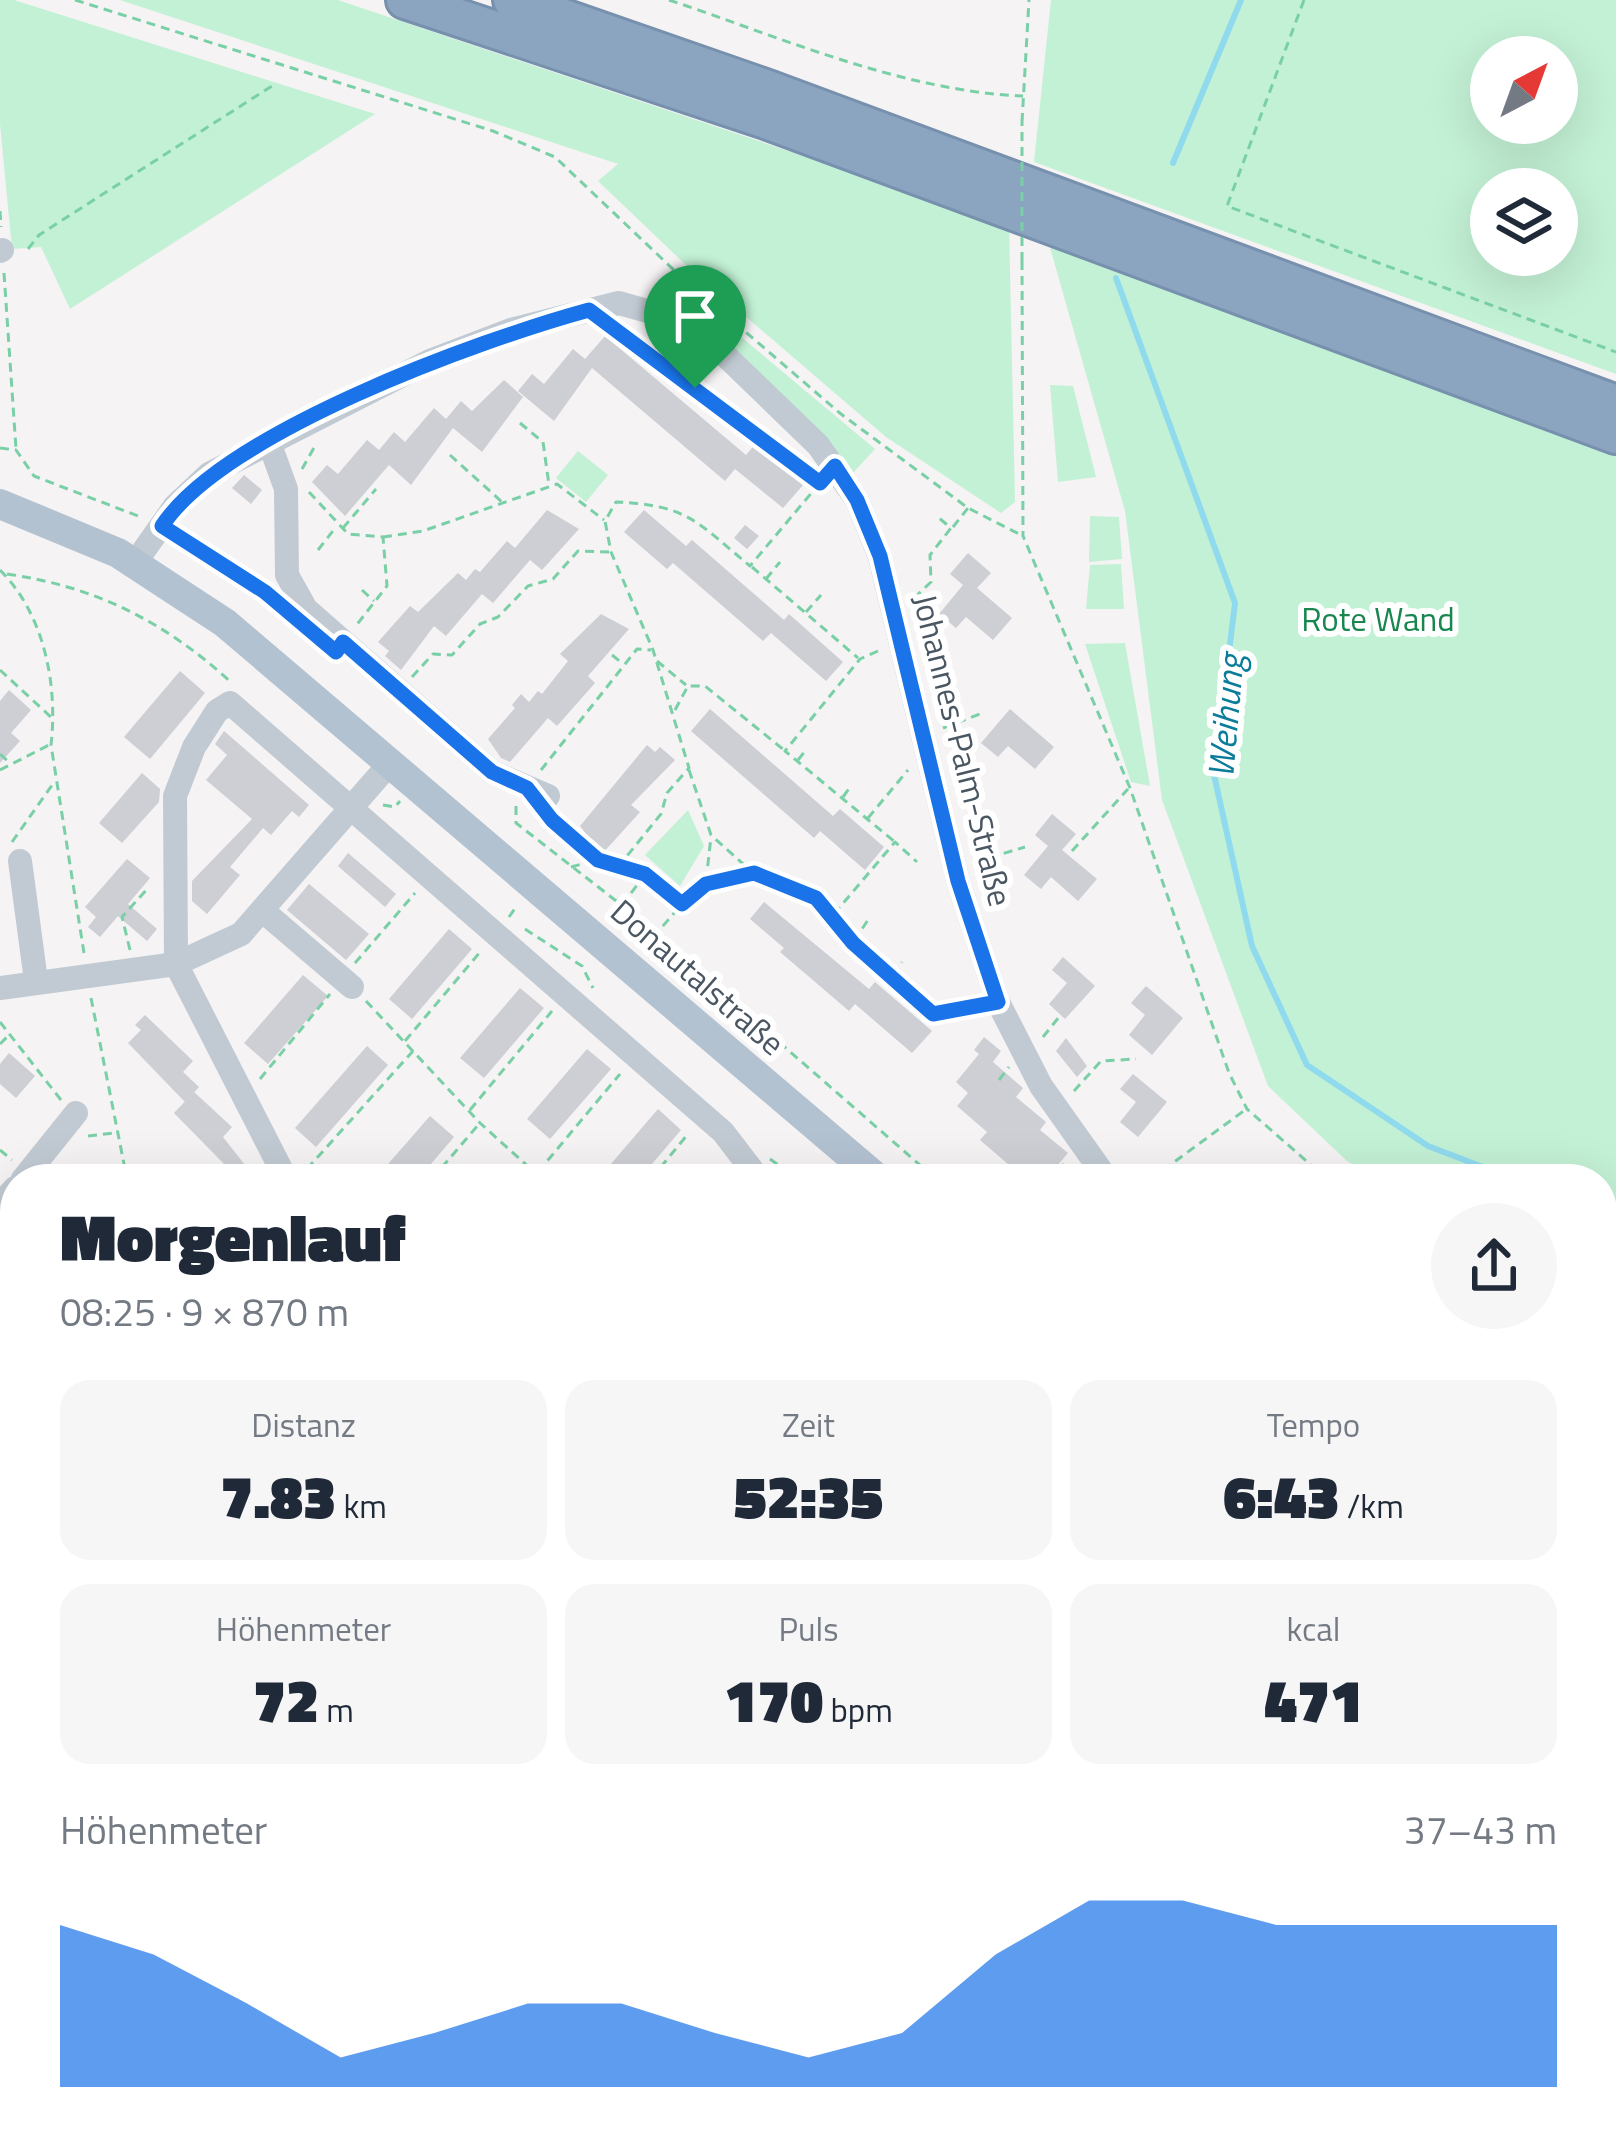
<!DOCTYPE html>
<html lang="de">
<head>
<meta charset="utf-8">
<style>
	body { margin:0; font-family:"Titillium Web",sans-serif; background:#f6f6f7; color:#1f2937; height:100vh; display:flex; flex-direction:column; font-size:45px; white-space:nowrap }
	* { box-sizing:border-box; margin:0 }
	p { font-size:39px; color:#747a83 }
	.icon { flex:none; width:66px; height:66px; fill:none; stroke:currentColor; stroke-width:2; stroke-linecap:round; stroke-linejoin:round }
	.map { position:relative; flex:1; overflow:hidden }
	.drawer { position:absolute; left:0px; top:1164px; width:1617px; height:975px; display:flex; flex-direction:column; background:#fff; border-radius:48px 48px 0 0; box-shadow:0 12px 48px #0002 }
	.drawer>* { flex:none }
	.needle { width:78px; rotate:41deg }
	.fabs { position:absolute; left:1470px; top:36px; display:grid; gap:24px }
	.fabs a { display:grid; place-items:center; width:108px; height:108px; border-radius:50%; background:#fff; box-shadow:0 12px 48px #0002; font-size:60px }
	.pin { position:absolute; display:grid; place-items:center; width:102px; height:102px; color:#fff; margin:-123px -51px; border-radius:50% 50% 50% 0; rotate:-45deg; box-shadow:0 0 12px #0007 }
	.pin .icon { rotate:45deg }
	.round { display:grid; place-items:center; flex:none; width:126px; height:126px; border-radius:63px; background:#f6f6f7 }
	.summary { display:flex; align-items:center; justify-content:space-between; height:204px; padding:0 60px }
	h1 { font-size:66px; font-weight:800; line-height:90px }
	.stats { display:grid; grid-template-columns:repeat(3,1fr); gap:18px; height:204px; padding:12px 60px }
	.stats div { display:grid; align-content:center; border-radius:30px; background:#f6f6f7; text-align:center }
	.stats b { font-size:60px; font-weight:800 }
	.stats small { font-size:33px; font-weight:400 }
	.stats p { font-size:33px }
	.chart { height:336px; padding:24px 60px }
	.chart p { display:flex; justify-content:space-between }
	.chart svg { width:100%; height:216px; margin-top:12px; fill:#1a73e8; opacity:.7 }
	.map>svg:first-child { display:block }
	.green { fill:#c3f1d5; fill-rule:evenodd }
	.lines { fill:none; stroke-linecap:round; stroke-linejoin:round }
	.stream { stroke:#90daee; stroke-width:6 }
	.building { fill:#cdcfd5 }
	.highway-casing { stroke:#7690ad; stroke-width:42 }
	.path { stroke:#7ad0a6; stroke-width:3; stroke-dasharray:9 6; stroke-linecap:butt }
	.minor { stroke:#c1cad2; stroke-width:24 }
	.major { stroke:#b3c2d1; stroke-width:30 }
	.highway { stroke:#8ba5c1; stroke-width:36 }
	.path-bridge { stroke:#7ad0a6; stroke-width:3; stroke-dasharray:9 6; stroke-linecap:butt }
	.route-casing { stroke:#fff; stroke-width:24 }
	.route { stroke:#1a73e8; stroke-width:15 }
	.labels { text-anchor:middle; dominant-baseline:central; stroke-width:12; stroke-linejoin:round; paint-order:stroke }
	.park-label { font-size:33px; fill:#17864f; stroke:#fff }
	.street-label { font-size:33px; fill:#4a5661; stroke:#fff }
	.water-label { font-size:36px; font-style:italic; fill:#0c7c9b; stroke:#fff }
</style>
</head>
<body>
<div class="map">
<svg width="1616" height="2138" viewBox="0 0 1616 2138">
	<rect width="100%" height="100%" fill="#f5f3f3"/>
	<g class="green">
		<polygon points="0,0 14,0 375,114 70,309 41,247 12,249 0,124"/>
		<polygon points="120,0 338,0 1009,225 1015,502 1001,513 886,437 688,267 598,181 618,164"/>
		<path d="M1051 0H1616V374L1034 162ZM1491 57H1557V123H1491ZM1491 189H1557V255H1491Z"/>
		<polygon points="1049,244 1616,454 1616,1260 1602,1257 1602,1179 1379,1179 1347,1161 1268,1086 1162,800 1125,511"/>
		<path d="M679 285 875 449 853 473C792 403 740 356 662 305Z"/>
		<polygon points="1050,385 1073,386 1096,477 1058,482"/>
		<polygon points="578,451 608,475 586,502 556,478"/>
		<polygon points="1090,516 1119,517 1122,559 1089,562"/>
		<polygon points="1121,564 1124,609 1086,609 1090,565"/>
		<polygon points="1125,643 1150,786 1131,782 1085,644"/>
		<polygon points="688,810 704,846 680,886 645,855"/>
		<polygon points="15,1959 15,2057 0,2061 0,1961"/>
	</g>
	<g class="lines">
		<g class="stream">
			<polyline points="1173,163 1241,0"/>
			<polyline points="1116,278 1235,603 1214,775 1252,946 1307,1065 1428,1146 1514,1179"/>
			<polyline points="1602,1208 1616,1209"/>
		</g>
	</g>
	<g class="building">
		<polygon points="605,336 746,455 756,443 804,484 783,508 735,469 725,481 592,368 554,421 518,391 532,374 544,384 573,349 585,359"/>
		<polygon points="504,380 523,397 482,452 453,428 411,485 389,465 345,516 312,482 327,465 338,474 367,440 379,450 394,432 405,442 434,408 446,419 461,401 472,411"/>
		<polygon points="244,475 262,490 251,504 232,488"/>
		<polygon points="547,510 579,529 542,570 530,560 493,603 482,594 446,636 434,626 401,670 385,656 389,651 378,642 410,606 418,612 458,573 466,580 475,569 480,572 507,541 515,548"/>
		<polygon points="644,510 686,546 692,540 784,620 789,614 843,662 826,681 771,633 763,641 673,563 667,569 624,532"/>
		<polygon points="745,525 759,536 747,549 734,538"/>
		<polygon points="968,553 991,573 977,588 1012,618 993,640 966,617 956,628 939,614 963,585 950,574"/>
		<polygon points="601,614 629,629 588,676 595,683 557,726 548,718 510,762 501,758 488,739 515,708 512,705 521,694 529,702 538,691 542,694 568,661 560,654"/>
		<polygon points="180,671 205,693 150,759 124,737"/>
		<polygon points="9,690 31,710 11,733 20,741 0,763 0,701"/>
		<polygon points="710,709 833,816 840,809 884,847 865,870 820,831 814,838 691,731"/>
		<polygon points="1010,709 1054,747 1035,769 1008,746 998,757 981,743"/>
		<polygon points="224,731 309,805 299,817 292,811 271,835 263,828 230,867 240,875 207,914 192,901 192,881 252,819 206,780 227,755 215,744"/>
		<polygon points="647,745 655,752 660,747 675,760 631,805 640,812 602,854 580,826"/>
		<polygon points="142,773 160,789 159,802 122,843 99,823"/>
		<polygon points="1052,814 1076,834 1062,850 1097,879 1078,901 1051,877 1041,889 1024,875 1048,846 1035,835"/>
		<polygon points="348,853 396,894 385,907 338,866"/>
		<polygon points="127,859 150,878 128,904 157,929 147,941 118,916 100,937 88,927 96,917 85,907"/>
		<polygon points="309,884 369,934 346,960 287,910"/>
		<polygon points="764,902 869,989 875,982 932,1031 912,1053 855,1004 849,1011 780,952 784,948 750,919"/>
		<polygon points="449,929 472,949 412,1019 389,999"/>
		<polygon points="1063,957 1095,986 1065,1019 1049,1004 1067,983 1052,970"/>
		<polygon points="303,975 328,996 268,1064 244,1043"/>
		<polygon points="1146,986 1183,1018 1152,1055 1129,1035 1145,1015 1131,1003"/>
		<polygon points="520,988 544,1008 484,1078 460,1058"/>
		<polygon points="145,1015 193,1061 183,1072 199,1087 185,1102 128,1043 141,1030 135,1025"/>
		<polygon points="984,1037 1001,1051 993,1062 1023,1088 1016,1097 1046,1122 1040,1130 1068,1153 1046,1179 1012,1179 1003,1172 1009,1165 980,1140 987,1132 957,1106 968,1093 956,1082 979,1054 974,1050"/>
		<polygon points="1066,1038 1087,1066 1077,1077 1056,1051"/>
		<polygon points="367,1046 388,1065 316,1147 295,1128"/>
		<polygon points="587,1049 611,1069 550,1139 527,1119"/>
		<polygon points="9,1053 35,1076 16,1098 0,1084 0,1064"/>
		<polygon points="1133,1074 1167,1102 1138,1137 1120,1122 1136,1102 1120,1089"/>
		<polygon points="194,1092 232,1127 223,1137 256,1179 218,1179 229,1169 174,1113"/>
		<polygon points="658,1109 681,1130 639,1179 598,1179"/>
		<polygon points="430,1116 454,1137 418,1179 375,1179"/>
		<polygon points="0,1329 15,1342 15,1403 0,1390"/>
		<polygon points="0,1532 15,1545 15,1588 0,1575"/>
		<polygon points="0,1668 15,1681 15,1756 0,1743"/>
		<polygon points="1602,1726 1616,1738 1616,1763 1602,1757"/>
		<polygon points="0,1902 15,1915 15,1951 0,1937"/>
		<polygon points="1602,1959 1616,1971 1616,1989 1602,2005"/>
		<polygon points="51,2124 78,2124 77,2138 50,2138"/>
		<polygon points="150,2124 244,2124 243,2138 150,2138"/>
		<polygon points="324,2124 349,2124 350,2138 325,2138"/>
		<polygon points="419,2124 442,2124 447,2138 423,2138"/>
		<polygon points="1549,2124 1588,2124 1589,2138 1550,2138"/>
	</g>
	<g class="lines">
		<defs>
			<g id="highway">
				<polyline points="405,0 766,120 1616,435"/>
				<polyline points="512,0 768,89 1616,404"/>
			</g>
		</defs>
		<use href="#highway" class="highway-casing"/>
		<g class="path">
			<polyline points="75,0 493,131 555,157 677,273 841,414 968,508 1023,536"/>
			<path d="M669 0C783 38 902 91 1023 96"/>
			<polyline points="1304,0 1227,206 1616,352"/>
			<polyline points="1022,122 1029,0"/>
			<polyline points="0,211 1,227"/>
			<polyline points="28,249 39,235 275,84"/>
			<polyline points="1022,261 1023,536 1130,788 1229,1073 1247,1109 1327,1179"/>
			<polyline points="4,273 16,449"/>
			<polyline points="658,294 676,274"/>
			<polyline points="614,328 813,476"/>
			<polyline points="520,423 543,442 549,485"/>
			<polyline points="0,448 16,450 34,476 138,516"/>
			<polyline points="450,455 502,502"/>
			<polyline points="302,469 315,446"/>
			<polyline points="309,492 348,534 383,537 387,586 355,627"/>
			<polyline points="953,527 968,508"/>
			<polyline points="343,528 376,489"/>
			<polyline points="179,537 276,601"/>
			<polyline points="383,537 423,531 557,484 604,520"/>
			<polyline points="318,550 336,527"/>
			<polyline points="752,567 858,658"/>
			<path d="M0 570C44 614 58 684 51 745L84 953"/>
			<path d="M7 574C97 587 165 622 232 683"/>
			<polyline points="766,579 780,562"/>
			<polyline points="362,590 374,601"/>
			<polyline points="914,598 931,582 930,555 951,528 939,518"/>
			<polyline points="806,612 821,595"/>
			<polyline points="878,651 860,659 785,751 895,842"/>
			<polyline points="612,655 622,663"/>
			<polyline points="657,661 686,685"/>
			<polyline points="0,670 52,718"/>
			<polyline points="412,677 433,654 452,655 480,624 498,617 528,586 553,579 578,551 609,552"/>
			<polyline points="675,710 688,686 705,686 784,750"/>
			<polyline points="943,728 980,714"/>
			<polyline points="0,754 10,763"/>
			<polyline points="798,760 806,750"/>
			<polyline points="0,770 49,745"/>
			<polyline points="541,770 637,649 651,650"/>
			<polyline points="689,770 711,835 751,871"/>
			<polyline points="843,797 851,786"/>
			<polyline points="383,805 395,807 400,801"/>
			<polyline points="516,806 516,823 624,907 936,1179"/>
			<polyline points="551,818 598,860 645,874 682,904 656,934"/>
			<polyline points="868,818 908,770"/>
			<polyline points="12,842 55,781"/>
			<polyline points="1072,851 1128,789"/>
			<polyline points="975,862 1025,847"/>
			<polyline points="571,867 597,860"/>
			<path d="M618 867 661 814 667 793 689 768 653 650 611 552 605 521 616 502C688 505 697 522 750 566L819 484"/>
			<polyline points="706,881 711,837"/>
			<polyline points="682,904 705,883 754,873 816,898 849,939 933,1014 977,1006"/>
			<polyline points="622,905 644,876"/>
			<polyline points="834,914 895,842 917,862"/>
			<polyline points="509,917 516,907"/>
			<polyline points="525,929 582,966 593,988"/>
			<polyline points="854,941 868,920"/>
			<polyline points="130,950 122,917 149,887"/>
			<polyline points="355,963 415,893"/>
			<polyline points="895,976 902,962"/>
			<polyline points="91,998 127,1179"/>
			<polyline points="366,1001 480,1123 542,1179"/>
			<polyline points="0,1022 61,1100"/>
			<polyline points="1043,1037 1059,1017"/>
			<polyline points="405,1041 481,951"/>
			<polyline points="0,1044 8,1036"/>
			<polyline points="260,1079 330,994"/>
			<polyline points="999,1080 1009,1067"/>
			<polyline points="1074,1091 1101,1061 1136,1059"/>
			<polyline points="470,1110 552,1011"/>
			<polyline points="88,1136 114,1133"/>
			<polyline points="0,1150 12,1160"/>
			<polyline points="770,1159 798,1179"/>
			<polyline points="307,1169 413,1051"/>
			<polyline points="1058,1171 1067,1160"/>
			<polyline points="538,1172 620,1074"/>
			<polyline points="432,1179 479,1124"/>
			<polyline points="651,1179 688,1134"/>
			<polyline points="1151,1179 1245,1110"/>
			<polyline points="0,1513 15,1526"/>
			<polyline points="1602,1578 1616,1590"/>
			<polyline points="0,1641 15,1654"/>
			<polyline points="1603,1778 1613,1766"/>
			<polyline points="0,1878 11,1890"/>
			<polyline points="1602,1949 1614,1940"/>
			<polyline points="0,2003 15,2003"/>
			<polyline points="1542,2124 1543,2138"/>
			<polyline points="633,2138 661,2124"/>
		</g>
		<g class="minor">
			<polyline points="0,251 2,250"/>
			<polyline points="269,442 286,489 287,575 306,609 492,772 548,796"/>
			<polyline points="135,563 175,506 209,474 430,361 511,330 619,303 679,320 703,334 818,445 857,500 880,557 958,881 998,1002 1041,1086 1107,1179"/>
			<polyline points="20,861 36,981"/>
			<polyline points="263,911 352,987"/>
			<polyline points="0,988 176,964 241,934 391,762"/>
			<polyline points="23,1179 76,1113"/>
			<polyline points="286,1179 176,964 175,796 194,747 217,711 230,703 723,1132 759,1179"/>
			<polyline points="0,1204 15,1188"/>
			<polyline points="1605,1317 1616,1329"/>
			<polyline points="0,1473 15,1487"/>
			<polyline points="0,1789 15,1789"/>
			<polyline points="1602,1876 1616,1866"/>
			<polyline points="1603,2096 1606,2138"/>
			<polyline points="478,2124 483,2138"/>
		</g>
		<g class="major">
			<polyline points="0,504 118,553 225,623 878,1179"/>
			<polyline points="1602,1804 1616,1816"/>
		</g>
		<use href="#highway" class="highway"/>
		<polyline class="path-bridge" points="1022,261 1022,122"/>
	</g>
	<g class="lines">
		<defs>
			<path id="route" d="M589 310 820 483 835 466 857 500 880 556 958 881 998 1002 933 1014 853 943 816 898 754 873 706 884 682 904 645 874 598 860 552 820 527 788 492 772 343 642 336 652 265 592 162 526C224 432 479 340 589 310Z"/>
		</defs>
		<use href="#route" class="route-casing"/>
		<use href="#route" class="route"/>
	</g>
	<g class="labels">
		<g class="park-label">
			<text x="1378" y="619">Rote Wand</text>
		</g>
		<g class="street-label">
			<text transform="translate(963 750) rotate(76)">Johannes-Palm-Straße</text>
			<text transform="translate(698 977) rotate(41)">Donautalstraße</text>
		</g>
		<g class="water-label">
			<text transform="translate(1225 716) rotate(-85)">Weihung</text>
		</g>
	</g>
</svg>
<div class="fabs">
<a><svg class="needle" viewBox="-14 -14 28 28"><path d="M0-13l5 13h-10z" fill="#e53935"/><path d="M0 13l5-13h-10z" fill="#747a83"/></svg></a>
<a><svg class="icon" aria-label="layers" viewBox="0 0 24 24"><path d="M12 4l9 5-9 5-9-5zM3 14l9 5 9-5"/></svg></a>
</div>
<div class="pin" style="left:695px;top:388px;background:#1e9e55"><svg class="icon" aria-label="arrive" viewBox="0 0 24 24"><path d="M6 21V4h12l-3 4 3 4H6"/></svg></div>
<section class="drawer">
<div class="summary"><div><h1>Morgenlauf</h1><p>08:25 · 9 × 870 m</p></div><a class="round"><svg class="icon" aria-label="share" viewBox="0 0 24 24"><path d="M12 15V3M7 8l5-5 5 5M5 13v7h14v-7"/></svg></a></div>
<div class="stats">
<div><p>Distanz</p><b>7.83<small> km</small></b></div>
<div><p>Zeit</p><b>52:35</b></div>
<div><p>Tempo</p><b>6:43<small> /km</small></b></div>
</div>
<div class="stats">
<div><p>Höhenmeter</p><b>72<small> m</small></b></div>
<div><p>Puls</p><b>170<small> bpm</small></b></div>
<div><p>kcal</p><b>471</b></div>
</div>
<div class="chart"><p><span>Höhenmeter</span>37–43 m</p>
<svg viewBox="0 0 160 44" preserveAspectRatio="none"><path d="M0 44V11L10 17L20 27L30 38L40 33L50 27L60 27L70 33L80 38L90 33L100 17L110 6L120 6L130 11L140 11L150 11L160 11V44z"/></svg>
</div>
</section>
</div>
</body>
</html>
